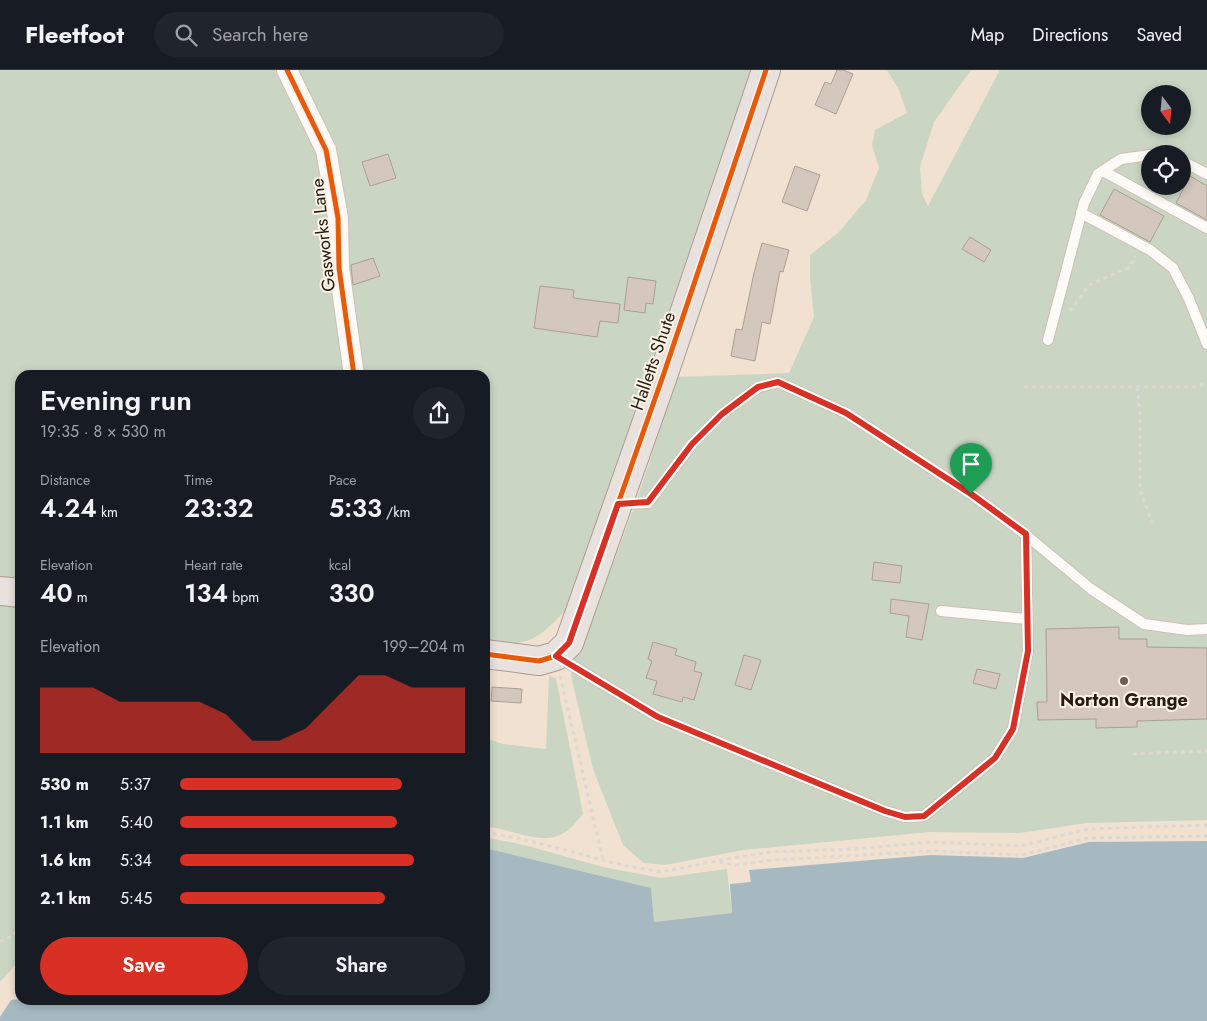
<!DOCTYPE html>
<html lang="en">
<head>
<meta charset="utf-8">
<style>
	body { margin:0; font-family:Jost,sans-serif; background:#20242c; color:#f1f3f6; height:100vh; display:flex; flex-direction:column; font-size:19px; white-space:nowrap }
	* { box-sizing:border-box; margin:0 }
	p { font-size:16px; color:#9ea1a6 }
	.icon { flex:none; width:28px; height:28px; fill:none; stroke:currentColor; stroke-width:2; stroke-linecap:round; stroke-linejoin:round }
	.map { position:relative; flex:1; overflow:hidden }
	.side { position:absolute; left:15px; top:300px; width:475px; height:635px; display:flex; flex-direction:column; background:#171b24; border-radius:15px; box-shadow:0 2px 8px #0003 }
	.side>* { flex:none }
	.needle { width:32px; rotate:164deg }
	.fabs { position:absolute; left:1141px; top:15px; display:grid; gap:10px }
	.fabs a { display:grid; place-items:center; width:50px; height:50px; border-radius:50%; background:#171b24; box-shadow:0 2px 8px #0003; font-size:25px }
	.pin { position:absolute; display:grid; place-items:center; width:42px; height:42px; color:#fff; margin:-51px -21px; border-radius:50% 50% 50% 0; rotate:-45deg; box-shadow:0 0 5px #0007 }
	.pin .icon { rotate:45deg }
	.round { display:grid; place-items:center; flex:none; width:52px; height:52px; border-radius:26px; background:#20242c }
	.overview { display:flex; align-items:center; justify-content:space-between; height:85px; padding:0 25px }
	h1 { font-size:28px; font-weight:600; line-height:38px }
	.stats { display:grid; grid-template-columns:repeat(3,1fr); gap:8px; height:85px; padding:5px 25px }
	.stats div { display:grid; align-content:center }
	.stats b { font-size:25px; font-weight:600 }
	.stats small { font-size:14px; font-weight:400 }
	.stats p { font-size:14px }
	.chart { height:140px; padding:10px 25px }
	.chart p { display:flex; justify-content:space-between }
	.chart svg { width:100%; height:90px; margin-top:5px; fill:#d93025; opacity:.7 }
	.primary-button { display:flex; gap:10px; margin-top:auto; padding:10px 25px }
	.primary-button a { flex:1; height:58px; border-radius:30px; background:#d93025; color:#fff; font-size:20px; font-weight:600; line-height:58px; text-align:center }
	.primary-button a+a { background:#20242c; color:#f1f3f6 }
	ul { padding:0 25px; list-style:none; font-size:16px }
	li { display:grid; grid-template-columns:80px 60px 1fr; align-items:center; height:38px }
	li i { height:12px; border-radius:6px; background:#d93025 }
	header { display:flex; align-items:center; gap:30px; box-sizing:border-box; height:70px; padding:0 25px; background:#171b24; border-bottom:1px solid #363941 }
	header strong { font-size:24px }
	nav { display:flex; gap:28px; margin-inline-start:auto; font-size:18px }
	.search { width:350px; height:45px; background:#20242c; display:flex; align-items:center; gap:12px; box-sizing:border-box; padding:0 18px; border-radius:28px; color:#9ea1a6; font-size:19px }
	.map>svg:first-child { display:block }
	.green { fill:#cad5c4; fill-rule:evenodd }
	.water { fill:#a6b9c1 }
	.building { fill:#d4c7bd; stroke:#ab9e94 }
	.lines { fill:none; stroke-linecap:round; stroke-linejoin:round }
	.lane-casing { stroke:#ccc0b4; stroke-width:12 }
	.street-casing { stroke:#ccc0b4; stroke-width:22 }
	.primary-casing { stroke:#ab9a8e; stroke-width:30 }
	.path { stroke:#ddd8d4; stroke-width:3; stroke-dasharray:4 4; stroke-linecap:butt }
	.lane { stroke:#fdfaf8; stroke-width:10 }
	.street { stroke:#fdfaf8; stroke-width:20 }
	.primary { stroke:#e9e1dd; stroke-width:28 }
	.cycleway-casing { stroke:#fdf2e6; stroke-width:8 }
	.cycleway { stroke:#e8590c; stroke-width:5 }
	.route-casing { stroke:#fff; stroke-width:10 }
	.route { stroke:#d93025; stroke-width:6 }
	.poi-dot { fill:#6c6054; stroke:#fdf2e6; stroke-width:2 }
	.labels { text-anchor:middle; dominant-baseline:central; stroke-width:4; stroke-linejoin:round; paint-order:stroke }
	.street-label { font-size:18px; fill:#251b10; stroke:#fdf2e6 }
	.poi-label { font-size:18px; font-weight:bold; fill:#251b10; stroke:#fdf2e6 }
</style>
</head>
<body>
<header>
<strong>Fleetfoot</strong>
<div class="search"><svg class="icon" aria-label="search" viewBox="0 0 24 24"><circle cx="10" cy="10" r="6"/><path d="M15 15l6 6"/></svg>Search here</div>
<nav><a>Map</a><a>Directions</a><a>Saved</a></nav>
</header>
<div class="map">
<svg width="1207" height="951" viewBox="0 0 1207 951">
	<rect width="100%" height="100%" fill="#f0e1d1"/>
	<g class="green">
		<polygon points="0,0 275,0 317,81 325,119 345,305 20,305 20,513 0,511"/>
		<path d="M294 0H751L567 539C537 570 529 577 485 573V305H360L350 235 345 147Z"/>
		<path d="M887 0H971L934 52 920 97 922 124 928 136 1000 0H1207V750L1086 753 1020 763 930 762 743 780 665 795 644 793 623 775 593 699 572 610 569 588 582 577 639 424 677 307 789 303 814 247 810 208V185L839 162 866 130 879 98 872 75 875 60 907 43 899 20ZM1150 24H1182V56H1150ZM1150 84H1182V116H1150Z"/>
		<polygon points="0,531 20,534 20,859 13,863 17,868 20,867 20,890 0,912"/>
		<path d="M549 606 556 608 583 744C578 749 573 757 567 761 541 779 512 757 485 757V668L503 674 546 679Z"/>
		<polygon points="485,767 528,776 603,797 661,808 727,799 732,843 654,852 651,818 489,779 485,780"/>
	</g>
	<polygon class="water" points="1207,771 1207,951 0,951 0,947 11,930 20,929 485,930 485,780 489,779 651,818 654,852 732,843 730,814 751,812 749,800 931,785 1023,788 1089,772"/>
	<g class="building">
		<polygon points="837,0 843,0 853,4 836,44 815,35 825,12 831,14"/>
		<polygon points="388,84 396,108 370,116 362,92"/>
		<polygon points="795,96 820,105 807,141 782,132"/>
		<polygon points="1190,106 1207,116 1207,150 1176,133"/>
		<polygon points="1114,119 1164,146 1150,172 1100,145"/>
		<polygon points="970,167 991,180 984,192 962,179"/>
		<polygon points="762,173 789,180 783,202 780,201 770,254 762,252 755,291 731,286 736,259 742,260 754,203"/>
		<polygon points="373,188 380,206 353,215 351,195"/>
		<polygon points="628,207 656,211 653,234 646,233 645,243 624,240"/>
		<polygon points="540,216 574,220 573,228 620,234 618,253 600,251 597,267 534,258"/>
		<polygon points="874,492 902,496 900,513 872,510"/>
		<polygon points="891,529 929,534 922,570 906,567 909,546 890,543"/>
		<polygon points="1119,557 1119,569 1147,569 1147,577 1207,578 1207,649 1137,651 1137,657 1096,658 1096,649 1038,650 1037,632 1047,632 1046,559"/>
		<polygon points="653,572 677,579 675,585 696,592 694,601 702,603 694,630 683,627 682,632 653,624 657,611 646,608 652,591 648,589"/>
		<polygon points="744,585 761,590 751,620 735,615"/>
		<polygon points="977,599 1000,604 996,619 973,613"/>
		<polygon points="492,617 522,619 521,633 491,631"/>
	</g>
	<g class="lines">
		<defs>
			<g id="lane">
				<polyline points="1159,84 1166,84"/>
				<polyline points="1182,91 1207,104"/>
				<polyline points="1103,101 1207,158"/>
				<polyline points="1081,143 1150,180 1173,198 1189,229 1207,274"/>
				<polyline points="1048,270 1084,133 1098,104 1121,89 1150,85"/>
				<polyline points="621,434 648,433 692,374 722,344 759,317 778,312 846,343 971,424 1026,465 1091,519 1144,554 1187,560 1207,559"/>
				<polyline points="941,541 1027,549"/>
				<polyline points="558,587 658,647 885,741 905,747 924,746 995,688 1013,659 1028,581 1026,465"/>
			</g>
			<polyline id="street" points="287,0 326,80 338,148 339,198 354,305"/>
			<g id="primary">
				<polyline points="0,521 20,523"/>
				<polyline points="485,584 539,591 556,586 569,573 664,303 766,0"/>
			</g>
		</defs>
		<use href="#lane" class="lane-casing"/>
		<use href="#street" class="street-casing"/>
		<use href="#primary" class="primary-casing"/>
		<g class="path">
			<polyline points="1070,241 1089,215 1130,197 1135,186"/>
			<polyline points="1024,317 1195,317 1207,313"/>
			<polyline points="1137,317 1140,339 1140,421 1152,452"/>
			<polyline points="560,606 603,790"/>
			<polyline points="1133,684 1207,681"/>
			<polyline points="485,762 530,771 622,795 661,802 716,791 735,795 773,790 932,781 1022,785 1088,768 1207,766"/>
			<polyline points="719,790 771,782 855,779 931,772 1021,776 1088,759 1207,755"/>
			<polyline points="0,871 20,863"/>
		</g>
		<use href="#lane" class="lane"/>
		<use href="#street" class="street"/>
		<use href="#primary" class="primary"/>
		<defs>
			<g id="cycleway">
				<polyline points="287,0 326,80 338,148 339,198 354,305"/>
				<polyline points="485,584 539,591 556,586 569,573 664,303 766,0"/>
			</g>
		</defs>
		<use href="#cycleway" class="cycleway-casing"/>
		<use href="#cycleway" class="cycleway"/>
	</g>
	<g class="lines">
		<defs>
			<polygon id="route" points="778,312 846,343 971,424 1026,464 1028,581 1013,659 995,688 924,746 905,747 885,741 658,647 556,586 569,573 618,434 648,432 692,374 722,344 758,317"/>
		</defs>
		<use href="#route" class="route-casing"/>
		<use href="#route" class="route"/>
	</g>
	<circle class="poi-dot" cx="1124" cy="611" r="5"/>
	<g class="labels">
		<g class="street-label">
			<text transform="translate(323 165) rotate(-96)">Gasworks Lane</text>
			<text transform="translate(653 291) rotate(-71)">Halletts Shute</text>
		</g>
		<g class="poi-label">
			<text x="1124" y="630">Norton Grange</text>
		</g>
	</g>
</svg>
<div class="fabs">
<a><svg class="needle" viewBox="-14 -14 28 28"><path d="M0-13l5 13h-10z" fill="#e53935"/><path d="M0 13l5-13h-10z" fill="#9ea1a6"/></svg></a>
<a><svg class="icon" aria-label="locate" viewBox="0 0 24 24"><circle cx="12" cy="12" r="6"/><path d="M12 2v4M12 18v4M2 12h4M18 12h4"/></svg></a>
</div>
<div class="pin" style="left:971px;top:424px;background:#1e9e55"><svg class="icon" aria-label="arrive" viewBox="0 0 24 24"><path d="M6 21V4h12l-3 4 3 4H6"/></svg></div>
<section class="side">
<div class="overview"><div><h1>Evening run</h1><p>19:35 · 8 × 530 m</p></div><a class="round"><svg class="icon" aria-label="share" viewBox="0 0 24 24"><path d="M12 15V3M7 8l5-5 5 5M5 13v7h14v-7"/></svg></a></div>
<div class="stats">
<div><p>Distance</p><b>4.24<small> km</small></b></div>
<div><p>Time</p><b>23:32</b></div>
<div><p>Pace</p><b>5:33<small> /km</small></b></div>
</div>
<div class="stats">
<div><p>Elevation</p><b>40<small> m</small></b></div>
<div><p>Heart rate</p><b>134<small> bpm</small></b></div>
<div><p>kcal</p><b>330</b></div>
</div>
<div class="chart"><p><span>Elevation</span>199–204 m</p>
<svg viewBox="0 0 160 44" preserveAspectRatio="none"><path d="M0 44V12L10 12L20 12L30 19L40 19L50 19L60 19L70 25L80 38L90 38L100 32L110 19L120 6L130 6L140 12L150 12L160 12V44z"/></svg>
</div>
<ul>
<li><b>530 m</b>5:37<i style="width:78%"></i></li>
<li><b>1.1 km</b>5:40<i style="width:76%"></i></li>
<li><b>1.6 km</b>5:34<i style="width:82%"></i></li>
<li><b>2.1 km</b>5:45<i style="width:72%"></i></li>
</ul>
<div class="primary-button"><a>Save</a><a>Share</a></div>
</section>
</div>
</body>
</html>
